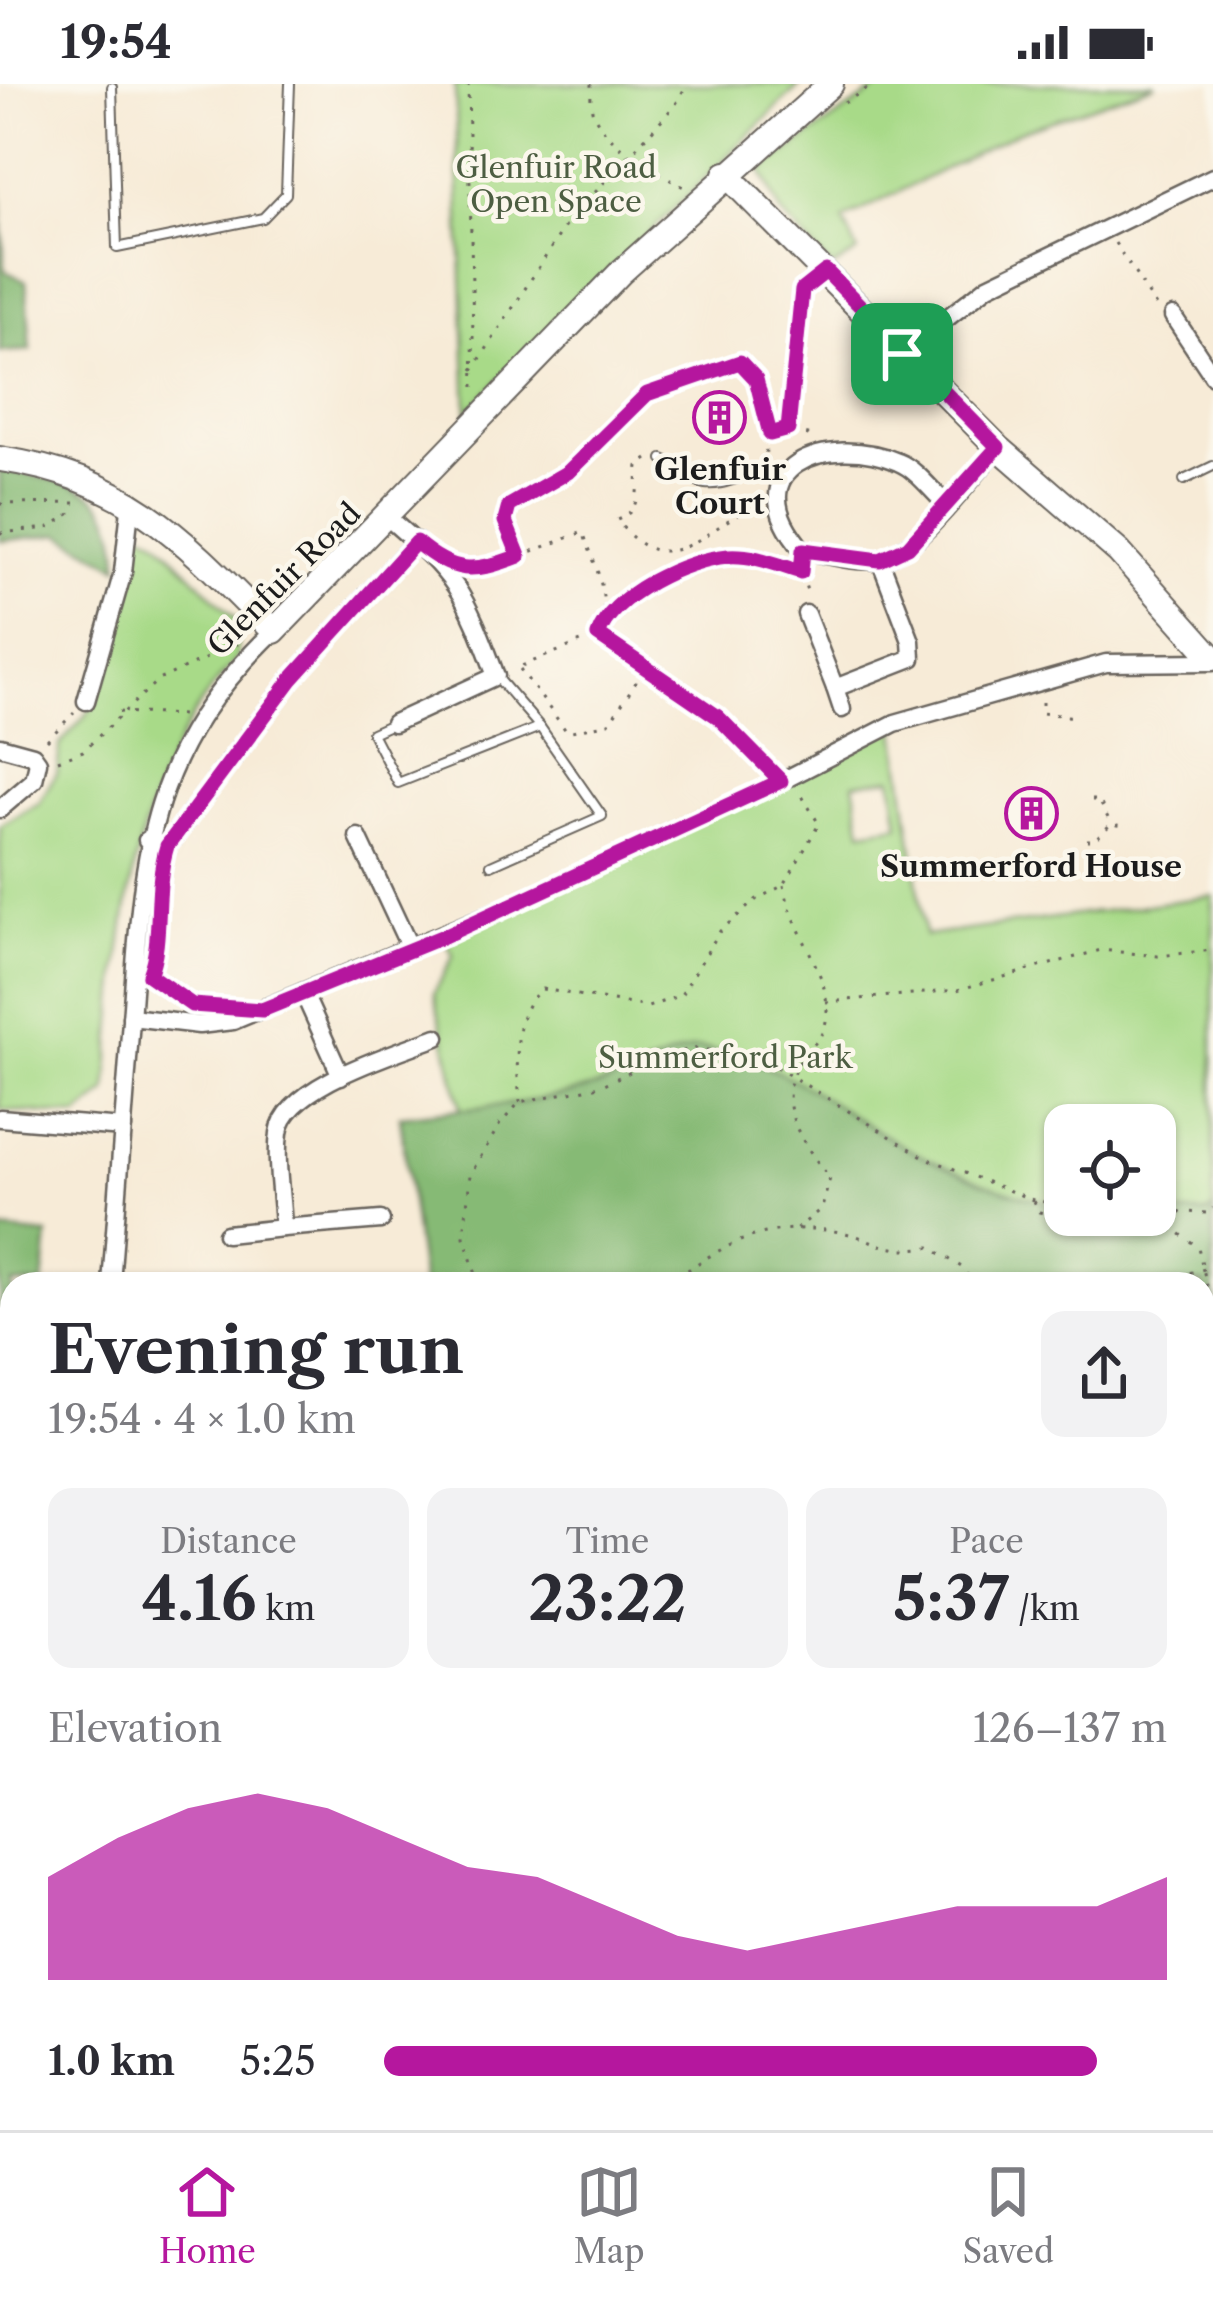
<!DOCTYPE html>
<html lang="en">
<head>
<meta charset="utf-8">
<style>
	body { margin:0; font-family:"Libre Caslon Text",serif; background:#f2f2f3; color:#2b2b33; height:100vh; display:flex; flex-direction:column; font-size:45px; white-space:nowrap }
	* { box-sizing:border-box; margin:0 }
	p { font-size:39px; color:#7c7c81 }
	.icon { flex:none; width:66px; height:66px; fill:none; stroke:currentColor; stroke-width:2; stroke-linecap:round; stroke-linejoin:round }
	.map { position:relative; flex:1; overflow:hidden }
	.side { position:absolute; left:0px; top:1188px; width:1215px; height:858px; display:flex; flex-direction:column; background:#fff; border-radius:36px 36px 0 0; box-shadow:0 3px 9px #0004 }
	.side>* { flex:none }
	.fabs { position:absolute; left:1044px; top:1020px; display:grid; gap:24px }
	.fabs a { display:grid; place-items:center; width:132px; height:132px; border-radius:24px; background:#fff; box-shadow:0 3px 9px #0004; font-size:60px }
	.pin { position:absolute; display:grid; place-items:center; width:102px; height:102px; color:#fff; margin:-51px; border-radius:24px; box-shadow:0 6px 18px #0006 }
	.round { display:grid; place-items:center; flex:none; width:126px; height:126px; border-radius:24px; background:#f2f2f3 }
	.overview { display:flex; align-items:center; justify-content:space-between; height:204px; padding:0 48px }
	h1 { font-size:66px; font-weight:800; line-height:90px }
	.stats { display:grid; grid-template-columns:repeat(3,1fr); gap:18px; height:204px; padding:12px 48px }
	.stats div { display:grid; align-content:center; border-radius:24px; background:#f2f2f3; text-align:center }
	.stats b { font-size:60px; font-weight:800 }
	.stats small { font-size:33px; font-weight:400 }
	.stats p { font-size:33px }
	.chart { height:336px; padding:24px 48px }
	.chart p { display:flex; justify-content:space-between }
	.chart svg { width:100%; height:216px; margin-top:12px; fill:#b5179e; opacity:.7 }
	ul { padding:0 48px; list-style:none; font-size:39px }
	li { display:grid; grid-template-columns:192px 144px 1fr; align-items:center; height:90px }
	li i { height:30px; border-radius:15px; background:#b5179e }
	.status { display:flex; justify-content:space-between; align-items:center; height:84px; padding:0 60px; background:#fff; direction:ltr }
	.status svg { height:33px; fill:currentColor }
	.tabs { display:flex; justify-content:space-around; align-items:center; height:168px; border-top:3px solid #e1e1e2; background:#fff; font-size:33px; color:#7c7c81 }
	.tabs a { display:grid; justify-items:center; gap:6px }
	.tabs .on { color:#b5179e }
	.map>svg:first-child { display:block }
	.green { fill:#a8da88; stroke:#627b52; stroke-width:3; fill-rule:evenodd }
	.forest { fill:#86ba74; stroke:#516b48; stroke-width:3 }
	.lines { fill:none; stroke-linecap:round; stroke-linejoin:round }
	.lane-casing { stroke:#69645d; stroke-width:12 }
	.street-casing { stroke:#69645d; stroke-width:21 }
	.secondary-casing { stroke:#69645d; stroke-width:28 }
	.path { stroke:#69645d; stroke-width:3; stroke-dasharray:3 9; stroke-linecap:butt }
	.lane { stroke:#fff; stroke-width:8 }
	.street { stroke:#fff; stroke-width:16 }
	.secondary { stroke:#fff; stroke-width:24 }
	.rail { stroke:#1c1c1c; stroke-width:6; stroke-dasharray:18 9; stroke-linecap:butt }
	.route-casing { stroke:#fff; stroke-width:24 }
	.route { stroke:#b5179e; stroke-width:15 }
	.labels { text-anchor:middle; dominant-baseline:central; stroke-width:9; stroke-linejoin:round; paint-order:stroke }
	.park-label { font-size:30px; fill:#4d5e42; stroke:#fbf7ec }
	.poi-label { font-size:30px; font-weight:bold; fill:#1c1c1c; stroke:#fbf7ec }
	.street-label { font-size:30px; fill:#1c1c1c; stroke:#fbf7ec }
</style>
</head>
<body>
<div class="status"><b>19:54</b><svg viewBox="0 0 49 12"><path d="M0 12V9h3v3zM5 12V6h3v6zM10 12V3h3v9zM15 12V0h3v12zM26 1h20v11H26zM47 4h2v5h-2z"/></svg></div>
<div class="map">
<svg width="1213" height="2046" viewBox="0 0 1213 2046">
	<rect width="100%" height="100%" fill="#fbf7ec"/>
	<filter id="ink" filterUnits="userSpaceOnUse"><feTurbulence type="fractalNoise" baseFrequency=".00833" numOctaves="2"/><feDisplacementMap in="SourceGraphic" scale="24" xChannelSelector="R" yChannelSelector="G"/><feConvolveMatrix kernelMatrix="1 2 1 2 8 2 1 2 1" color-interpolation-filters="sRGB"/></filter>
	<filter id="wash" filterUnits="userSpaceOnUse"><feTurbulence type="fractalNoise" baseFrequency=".004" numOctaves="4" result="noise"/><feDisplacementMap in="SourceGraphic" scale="48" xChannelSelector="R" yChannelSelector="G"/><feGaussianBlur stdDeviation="2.7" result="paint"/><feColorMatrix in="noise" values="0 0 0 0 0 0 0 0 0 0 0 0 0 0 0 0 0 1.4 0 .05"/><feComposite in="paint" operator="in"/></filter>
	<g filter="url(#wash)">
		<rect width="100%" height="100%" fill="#f7ebd7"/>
		<g class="green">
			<polygon points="455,0 801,0 467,328"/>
			<polygon points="884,0 1156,0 1020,47 843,136 858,168 832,184 781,129 761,86"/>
			<path d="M136 444 157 455 236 536 238 574C126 689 121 856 107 1008L78 1032 0 1026V742L39 719 57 688 60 661 91 625 117 544Z"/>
			<path d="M895 639 925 852 1213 812V1564L1203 1562V1200H422L400 1032 461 1025 434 909 453 872 444 852ZM892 694 899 741 862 747 854 699ZM1065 1041H1155V1131H1065Z"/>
			<polygon points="256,2034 450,2034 534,2046 255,2046"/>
		</g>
		<g class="forest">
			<polygon points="0,103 5,187 26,197 31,266 0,268"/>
			<path d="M0 385C72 401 117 396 119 483L60 450 0 457Z"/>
			<path d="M699 964C798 980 840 1032 924 1073 966 1093 1019 1114 1065 1121V1131L1208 1129 1213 1124V1599L1203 1597V1200H422L400 1032C465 1025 532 1021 595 1003 632 993 662 971 699 964Z"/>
			<polygon points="0,1146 48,1151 43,1200 12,1200 12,1323 0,1319"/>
			<polygon points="0,1635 12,1636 12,2022 0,2011"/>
			<polygon points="1203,1871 1213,1873 1213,2046 534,2046 450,2034 1203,2034"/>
		</g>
	</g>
	<g filter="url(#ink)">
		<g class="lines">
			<defs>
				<g id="lane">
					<polyline points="112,3 117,164 263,134 286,110 290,0"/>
					<path d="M663 375C679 381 688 398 705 400 733 403 751 381 782 390"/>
					<polyline points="1184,396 1213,382"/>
					<polyline points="392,640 372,649 398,699 540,643"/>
					<polyline points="491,781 602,732 540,643 496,592"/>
				</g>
				<g id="street">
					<polyline points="1173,232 1213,292"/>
					<polyline points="901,270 988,202 1213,93"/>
					<path d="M947 421C932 407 916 385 898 378 827 348 732 384 803 466 827 470 852 479 877 476 917 471 971 394 998 363"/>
					<path d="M387 433C457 493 464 506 496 592L394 639"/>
					<polyline points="806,530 835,604 912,574 911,557 880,476"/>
					<polyline points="835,604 842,625"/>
					<polyline points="86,617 123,488 131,416"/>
					<polyline points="0,662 33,671 38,678 34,696 0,725"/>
					<polyline points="790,693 895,639 1106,579 1213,578"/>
					<polyline points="358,753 410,864"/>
					<polyline points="147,756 167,762 291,596 416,457"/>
					<polyline points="303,908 341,992"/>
					<polyline points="131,933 199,941 233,937 498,827"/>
					<polyline points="0,1034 123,1044"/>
					<polyline points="283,1144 381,1136"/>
					<path d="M226 1150 283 1144C282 1114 275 1079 279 1049 285 1001 397 969 437 953"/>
					<path d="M111 1200C117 1112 125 1024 131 936 143 769 145 671 274 547"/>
					<polyline points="0,1461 12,1458"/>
				</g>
				<g id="secondary">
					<polyline points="726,90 998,363 1119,468 1213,574"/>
					<path d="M0 375C130 394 186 458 274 547L621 188 831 0"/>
				</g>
			</defs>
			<use href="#lane" class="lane-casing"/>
			<use href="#street" class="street-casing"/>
			<use href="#secondary" class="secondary-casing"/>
			<g class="path">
				<polyline points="468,0 474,304"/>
				<path d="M591 0C591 8 590 22 593 29 608 62 654 88 684 103"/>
				<polyline points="844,19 874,0"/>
				<polyline points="1115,159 1156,222"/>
				<polyline points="809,201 801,206 788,345 815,353"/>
				<polyline points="473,286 567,139 676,20 687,0"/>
				<path d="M648 375 638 382C635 407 644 425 617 436 669 506 707 439 762 418"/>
				<polyline points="0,420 81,419"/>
				<polyline points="0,449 48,444 70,430 66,422"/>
				<path d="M519 472 505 437 509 422 568 388 647 310 740 278C762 292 768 326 770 350L763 353 767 374"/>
				<path d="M464 484 481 487 583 448C596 484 612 513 598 551L514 585"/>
				<polyline points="802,491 808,510"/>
				<polyline points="608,528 683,485 728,472 801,484"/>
				<polyline points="599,552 718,633 774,691"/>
				<polyline points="520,585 567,648 609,639 636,598 638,581"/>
				<polyline points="1042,618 1042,629 1076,633"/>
				<polyline points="119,628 182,631"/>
				<polyline points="47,656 74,629"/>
				<polyline points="58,676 83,667 158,596 238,560"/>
				<polyline points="1092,716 1099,716 1110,738"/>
				<polyline points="1087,756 1094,756 1111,740 1124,742"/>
				<path d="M784 801C791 842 821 880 826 913 833 961 802 960 792 994 780 1032 809 1067 830 1094L822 1124 793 1148"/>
				<polyline points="516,819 774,700"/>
				<polyline points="151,892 192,921"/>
				<polyline points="826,918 957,906 1101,866 1158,872 1213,866"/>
				<path d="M520 1018C517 982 510 930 542 905L648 923 681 911 720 847 757 815 784 801 819 740 799 707"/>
				<polyline points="1034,1117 1039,1128 1110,1142 1175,1146 1198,1163 1213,1228"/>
				<polyline points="1155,1127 1209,1129 1213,1124"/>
				<polyline points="479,1200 464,1153 470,1091 500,1040 520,1018 600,1002 671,969 699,964 776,983 924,1073 1033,1116 1065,1121"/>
				<path d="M668 1200C724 1159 767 1136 840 1148 883 1156 877 1170 930 1163L963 1184 973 1200"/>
				<polyline points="1143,1200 1213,1183"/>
				<polyline points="1203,1312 1213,1286"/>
				<polyline points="0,1424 12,1433"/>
				<polyline points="0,1526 12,1535"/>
				<polyline points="0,1679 12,1687"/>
				<polyline points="1203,1808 1213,1812"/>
				<polyline points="1203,1912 1213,1917"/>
				<polyline points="0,1938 12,1938"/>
				<polyline points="1203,1992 1213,1996"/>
				<polyline points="99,2046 110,2034"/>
				<polyline points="822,2046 827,2034"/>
			</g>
			<use href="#lane" class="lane"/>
			<use href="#street" class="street"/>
			<use href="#secondary" class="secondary"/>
			<g class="rail">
				<polyline points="0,1336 12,1339"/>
				<polyline points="1203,1617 1213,1619"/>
			</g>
		</g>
	</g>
	<g class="lines" filter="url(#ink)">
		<defs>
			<path id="route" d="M826 187 998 363 908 463 880 476 803 466 801 488C778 481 753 470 728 472 684 476 613 510 598 551L718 633 781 697 444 852 262 926 192 921 149 891C164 854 153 807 167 762L291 596 416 458C455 490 472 490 519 472L505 437 509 422 568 388 647 310 740 278 756 295 770 350 788 345 802 206Z"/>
		</defs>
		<use href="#route" class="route-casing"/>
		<use href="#route" class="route"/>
	</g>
	<defs>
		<symbol id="building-ring" viewBox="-11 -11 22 22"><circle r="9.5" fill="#fbf7ec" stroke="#b5179e" stroke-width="1.5"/><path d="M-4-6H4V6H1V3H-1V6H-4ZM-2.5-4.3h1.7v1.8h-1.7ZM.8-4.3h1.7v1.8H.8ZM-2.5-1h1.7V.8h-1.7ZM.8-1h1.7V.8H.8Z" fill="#b5179e"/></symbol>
	</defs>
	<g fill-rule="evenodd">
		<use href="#building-ring" x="690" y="304" width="59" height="59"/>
		<use href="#building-ring" x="1002" y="700" width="59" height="59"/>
	</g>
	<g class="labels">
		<g class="park-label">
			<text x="556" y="83">Glenfuir Road<tspan x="556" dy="34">Open Space</tspan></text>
			<text x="725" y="973">Summerford Park</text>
		</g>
		<g class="poi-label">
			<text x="720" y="385">Glenfuir<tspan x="720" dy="34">Court</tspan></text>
			<text x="1031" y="782">Summerford House</text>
		</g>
		<g class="street-label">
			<text transform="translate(284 495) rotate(-45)">Glenfuir Road</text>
		</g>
	</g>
</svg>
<div class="fabs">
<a><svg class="icon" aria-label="locate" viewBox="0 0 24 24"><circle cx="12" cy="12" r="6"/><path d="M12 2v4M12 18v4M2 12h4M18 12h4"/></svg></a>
</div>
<div class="pin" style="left:902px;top:270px;background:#1e9e55"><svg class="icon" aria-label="arrive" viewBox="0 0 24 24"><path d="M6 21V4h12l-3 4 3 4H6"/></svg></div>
<section class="side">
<div class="overview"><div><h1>Evening run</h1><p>19:54 · 4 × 1.0 km</p></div><a class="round"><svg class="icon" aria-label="share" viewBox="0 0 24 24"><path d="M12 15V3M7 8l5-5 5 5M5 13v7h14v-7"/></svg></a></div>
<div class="stats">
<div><p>Distance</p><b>4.16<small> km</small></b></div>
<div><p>Time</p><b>23:22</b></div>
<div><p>Pace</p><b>5:37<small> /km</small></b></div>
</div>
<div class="chart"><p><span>Elevation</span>126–137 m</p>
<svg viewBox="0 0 160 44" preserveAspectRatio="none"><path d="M0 44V23L10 15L20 9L30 6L40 9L50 15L60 21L70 23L80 29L90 35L100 38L110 35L120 32L130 29L140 29L150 29L160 23V44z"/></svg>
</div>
<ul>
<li><b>1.0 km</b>5:25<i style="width:91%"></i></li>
</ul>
</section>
</div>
<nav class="tabs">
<a class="on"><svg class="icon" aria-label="home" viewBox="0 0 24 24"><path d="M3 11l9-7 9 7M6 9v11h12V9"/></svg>Home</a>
<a><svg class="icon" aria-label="map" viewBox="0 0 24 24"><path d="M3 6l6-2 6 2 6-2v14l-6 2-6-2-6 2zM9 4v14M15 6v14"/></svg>Map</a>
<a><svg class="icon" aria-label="saved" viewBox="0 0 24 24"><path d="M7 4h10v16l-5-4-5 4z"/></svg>Saved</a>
</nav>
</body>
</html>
